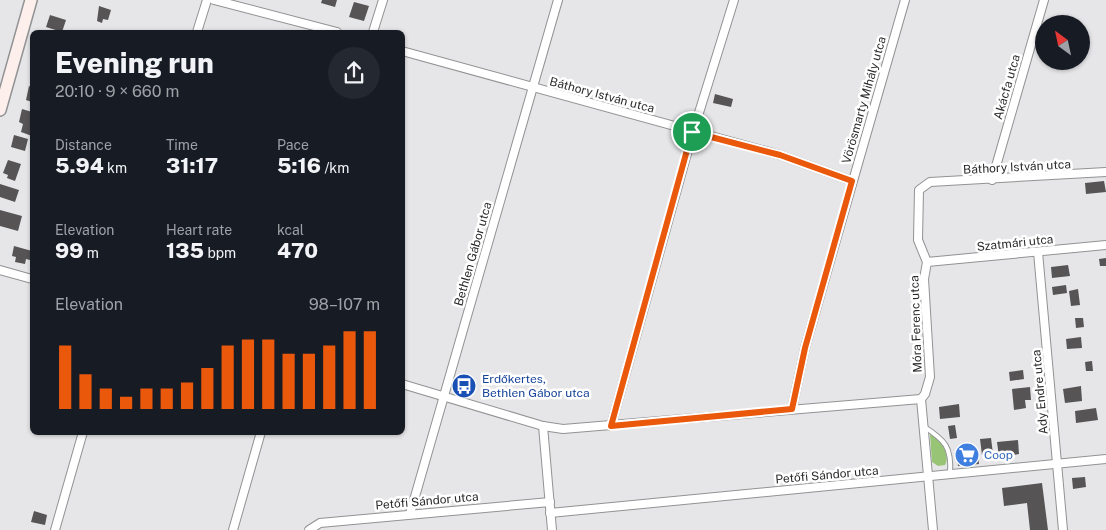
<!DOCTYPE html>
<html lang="en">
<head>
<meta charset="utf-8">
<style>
	body { margin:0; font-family:"Public Sans",sans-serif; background:#242831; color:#f1f3f6; height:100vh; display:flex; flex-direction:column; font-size:19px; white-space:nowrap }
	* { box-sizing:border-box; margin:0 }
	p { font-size:16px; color:#9ea1a6 }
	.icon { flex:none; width:28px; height:28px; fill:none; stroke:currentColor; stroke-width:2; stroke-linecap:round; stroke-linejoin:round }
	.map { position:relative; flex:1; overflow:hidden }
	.drawer { position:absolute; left:30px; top:30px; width:375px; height:405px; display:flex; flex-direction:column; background:#171b24; border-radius:8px; box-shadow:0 1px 4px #0004 }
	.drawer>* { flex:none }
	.needle { width:32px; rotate:327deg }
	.controls { position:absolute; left:1035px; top:15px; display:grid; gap:10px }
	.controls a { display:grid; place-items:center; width:55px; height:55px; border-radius:50%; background:#171b24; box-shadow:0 1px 4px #0004; font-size:25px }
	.pin { position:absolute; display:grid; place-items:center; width:42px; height:42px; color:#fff; margin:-21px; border:2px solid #fff; border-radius:50%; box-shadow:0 1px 5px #0007 }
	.round { display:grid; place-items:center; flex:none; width:52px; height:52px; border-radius:26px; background:#242831 }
	.head { display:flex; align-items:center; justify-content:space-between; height:85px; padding:0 25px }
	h1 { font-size:28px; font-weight:800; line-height:38px }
	.stats { display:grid; grid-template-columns:repeat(3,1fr); gap:8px; height:85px; padding:5px 25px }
	.stats div { display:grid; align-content:center }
	.stats b { font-size:21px; font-weight:800 }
	.stats small { font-size:14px; font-weight:400 }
	.stats p { font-size:14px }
	.chart { height:140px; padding:10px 25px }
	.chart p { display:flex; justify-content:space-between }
	.chart svg { width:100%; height:90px; margin-top:5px; stroke:#ea580c; stroke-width:6 }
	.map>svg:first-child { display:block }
	.green { fill:#97c575 }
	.building { fill:#565455 }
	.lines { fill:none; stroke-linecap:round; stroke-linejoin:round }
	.service-casing { stroke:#919293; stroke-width:6 }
	.minor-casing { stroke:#919293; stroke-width:10 }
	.secondary-casing { stroke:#919293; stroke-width:14 }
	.service { stroke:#fff; stroke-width:4 }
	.minor { stroke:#fff; stroke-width:8 }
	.secondary { stroke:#fdefec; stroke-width:11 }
	.route-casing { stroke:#fff; stroke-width:10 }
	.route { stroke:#ea580c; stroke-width:6 }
	.labels { text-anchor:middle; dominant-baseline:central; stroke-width:5; stroke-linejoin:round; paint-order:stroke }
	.street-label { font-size:12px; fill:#29292a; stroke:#fff }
	.transit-label { font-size:12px; fill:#164399; stroke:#fff; text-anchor:start }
	.shop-label { font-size:12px; fill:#366cbe; stroke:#fff; text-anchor:start }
</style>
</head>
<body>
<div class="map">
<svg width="1106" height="530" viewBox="0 0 1106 530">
	<rect width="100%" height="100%" fill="#e6e6e8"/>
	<path class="green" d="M930 434C940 438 951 454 945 465L938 466 932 462Z"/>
	<g class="building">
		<polygon points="322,0 337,0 335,7 321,3"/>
		<polygon points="354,2 369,6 364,21 349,17"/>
		<polygon points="99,6 111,10 108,20 103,19 102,23 97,21"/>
		<polygon points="50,15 66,20 62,32 46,27"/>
		<polygon points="29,86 32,87 32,102 26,100"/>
		<polygon points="715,94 733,99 731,107 713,103"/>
		<polygon points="22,109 32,112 32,136 21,132 23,124 19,122"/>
		<polygon points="14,135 28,139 25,151 11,147"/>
		<polygon points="8,160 21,164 15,181 7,178 8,175 3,173"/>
		<polygon points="1104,181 1106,192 1086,194 1085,183"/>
		<polygon points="0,184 19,190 15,202 0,197"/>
		<polygon points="0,210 22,216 18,231 0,226"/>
		<polygon points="14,246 32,251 30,260 26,259 25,264 15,262 16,257 12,256"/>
		<polygon points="1106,258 1106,266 1100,266 1099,259"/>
		<polygon points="1068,265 1070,276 1052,278 1051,267"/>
		<polygon points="1066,285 1067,293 1053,295 1052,287"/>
		<polygon points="1078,289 1080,305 1071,306 1069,291"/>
		<polygon points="1075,318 1083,318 1084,327 1076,328"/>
		<polygon points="1081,337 1082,348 1067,349 1066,339"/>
		<polygon points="1092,361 1093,371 1086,371 1085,362"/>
		<polygon points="1023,370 1024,379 1010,381 1009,372"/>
		<polygon points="1081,386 1082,401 1065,403 1063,389"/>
		<polygon points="1030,387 1031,400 1025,400 1026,408 1014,410 1012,389"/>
		<polygon points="959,404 960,417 940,419 939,407"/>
		<polygon points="1096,408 1098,420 1076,423 1075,411"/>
		<polygon points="955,425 957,438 950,439 948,426"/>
		<polygon points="991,438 993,454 982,455 980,439"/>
		<polygon points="1018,440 1019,454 999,457 997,442"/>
		<polygon points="977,449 979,464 958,466 957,452"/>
		<polygon points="1085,477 1086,487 1073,489 1072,478"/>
		<polygon points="1042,483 1048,530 1030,530 1027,503 1004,506 1002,488"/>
		<polygon points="34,511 47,515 45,525 31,522"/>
	</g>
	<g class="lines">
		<defs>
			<path id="service" d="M923 426C945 440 952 447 950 474"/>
			<g id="minor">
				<polyline points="214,0 337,32"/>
				<polyline points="197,32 207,0"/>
				<polyline points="373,32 383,0"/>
				<polyline points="402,51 780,155 852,181"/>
				<polyline points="992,180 1044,0"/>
				<polyline points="1038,252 1063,530"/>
				<polyline points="927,262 1106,245"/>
				<polyline points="0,270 32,279"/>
				<polyline points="402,384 543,426 563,429 921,399"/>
				<polyline points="792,409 805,348 905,0"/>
				<polyline points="543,426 552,530"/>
				<polyline points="611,426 693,132 734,0"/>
				<polyline points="550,513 1106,459"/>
				<polyline points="410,514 558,0"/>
				<polyline points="55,530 83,432"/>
				<polyline points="233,530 261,432"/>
				<polyline points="309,530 320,523 550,502"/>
				<polyline points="933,530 921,399 925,394 930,377 924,279 927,262 918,240 919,190 930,182 1106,172"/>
			</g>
			<polyline id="secondary" points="0,110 31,0"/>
		</defs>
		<use href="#service" class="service-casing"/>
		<use href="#minor" class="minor-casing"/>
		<use href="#secondary" class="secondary-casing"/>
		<use href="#service" class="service"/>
		<use href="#minor" class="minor"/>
		<use href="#secondary" class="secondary"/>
	</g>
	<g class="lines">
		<defs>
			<polygon id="route" points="692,132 780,155 852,181 805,348 792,409 611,426"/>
		</defs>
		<use href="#route" class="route-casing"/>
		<use href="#route" class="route"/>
	</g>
	<defs>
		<symbol id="bus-disc" viewBox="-11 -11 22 22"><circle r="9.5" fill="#1a4fb4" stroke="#fff"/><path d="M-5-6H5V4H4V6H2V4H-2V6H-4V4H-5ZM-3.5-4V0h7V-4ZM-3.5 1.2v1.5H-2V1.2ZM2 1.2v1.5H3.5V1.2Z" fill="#fff"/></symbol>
		<symbol id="supermarket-disc" viewBox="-11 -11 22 22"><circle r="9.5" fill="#3f7fe0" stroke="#fff"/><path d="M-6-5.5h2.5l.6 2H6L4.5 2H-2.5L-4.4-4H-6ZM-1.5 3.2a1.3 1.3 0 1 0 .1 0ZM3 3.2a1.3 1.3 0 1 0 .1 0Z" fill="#fff"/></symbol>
	</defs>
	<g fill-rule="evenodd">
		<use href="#bus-disc" x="450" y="372" width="28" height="28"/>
		<use href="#supermarket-disc" x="953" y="441" width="28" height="28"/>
	</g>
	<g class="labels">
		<g class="street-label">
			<text transform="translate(1007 87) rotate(-74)">Akácfa utca</text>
			<text transform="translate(602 95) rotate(15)">Báthory István utca</text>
			<text transform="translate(864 100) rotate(-74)">Vörösmarty Mihály utca</text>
			<text transform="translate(1017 167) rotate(-3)">Báthory István utca</text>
			<text transform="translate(1015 243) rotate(-6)">Szatmári utca</text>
			<text transform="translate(473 254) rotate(-74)">Bethlen Gábor utca</text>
			<text transform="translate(916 324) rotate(-92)">Móra Ferenc utca</text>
			<text transform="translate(1040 392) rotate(-95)">Ady Endre utca</text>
			<text transform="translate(827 475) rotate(-5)">Petőfi Sándor utca</text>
			<text transform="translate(427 501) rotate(-5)">Petőfi Sándor utca</text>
		</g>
		<g class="transit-label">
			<text x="482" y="379">Erdőkertes,<tspan x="482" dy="14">Bethlen Gábor utca</tspan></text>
		</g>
		<g class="shop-label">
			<text x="984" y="455">Coop</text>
		</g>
	</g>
</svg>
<div class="controls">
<a><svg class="needle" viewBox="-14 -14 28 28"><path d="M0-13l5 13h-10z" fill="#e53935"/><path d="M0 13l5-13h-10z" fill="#9ea1a6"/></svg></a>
</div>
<div class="pin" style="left:692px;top:132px;background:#1e9e55"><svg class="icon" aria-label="arrive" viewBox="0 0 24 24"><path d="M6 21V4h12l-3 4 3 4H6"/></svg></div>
<section class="drawer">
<div class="head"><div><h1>Evening run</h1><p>20:10 · 9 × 660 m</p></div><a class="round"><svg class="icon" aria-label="share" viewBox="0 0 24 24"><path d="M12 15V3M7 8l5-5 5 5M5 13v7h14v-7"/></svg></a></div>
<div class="stats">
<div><p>Distance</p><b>5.94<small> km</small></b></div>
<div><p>Time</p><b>31:17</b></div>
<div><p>Pace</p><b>5:16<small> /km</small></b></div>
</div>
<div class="stats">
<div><p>Elevation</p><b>99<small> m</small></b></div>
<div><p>Heart rate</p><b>135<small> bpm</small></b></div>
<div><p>kcal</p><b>470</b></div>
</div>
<div class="chart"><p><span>Elevation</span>98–107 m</p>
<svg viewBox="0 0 160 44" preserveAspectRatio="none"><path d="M5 44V13M15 44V27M25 44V34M35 44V38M45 44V34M55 44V34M65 44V31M75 44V24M85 44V13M95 44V10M105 44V10M115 44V17M125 44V17M135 44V13M145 44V6M155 44V6"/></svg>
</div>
</section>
</div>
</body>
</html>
